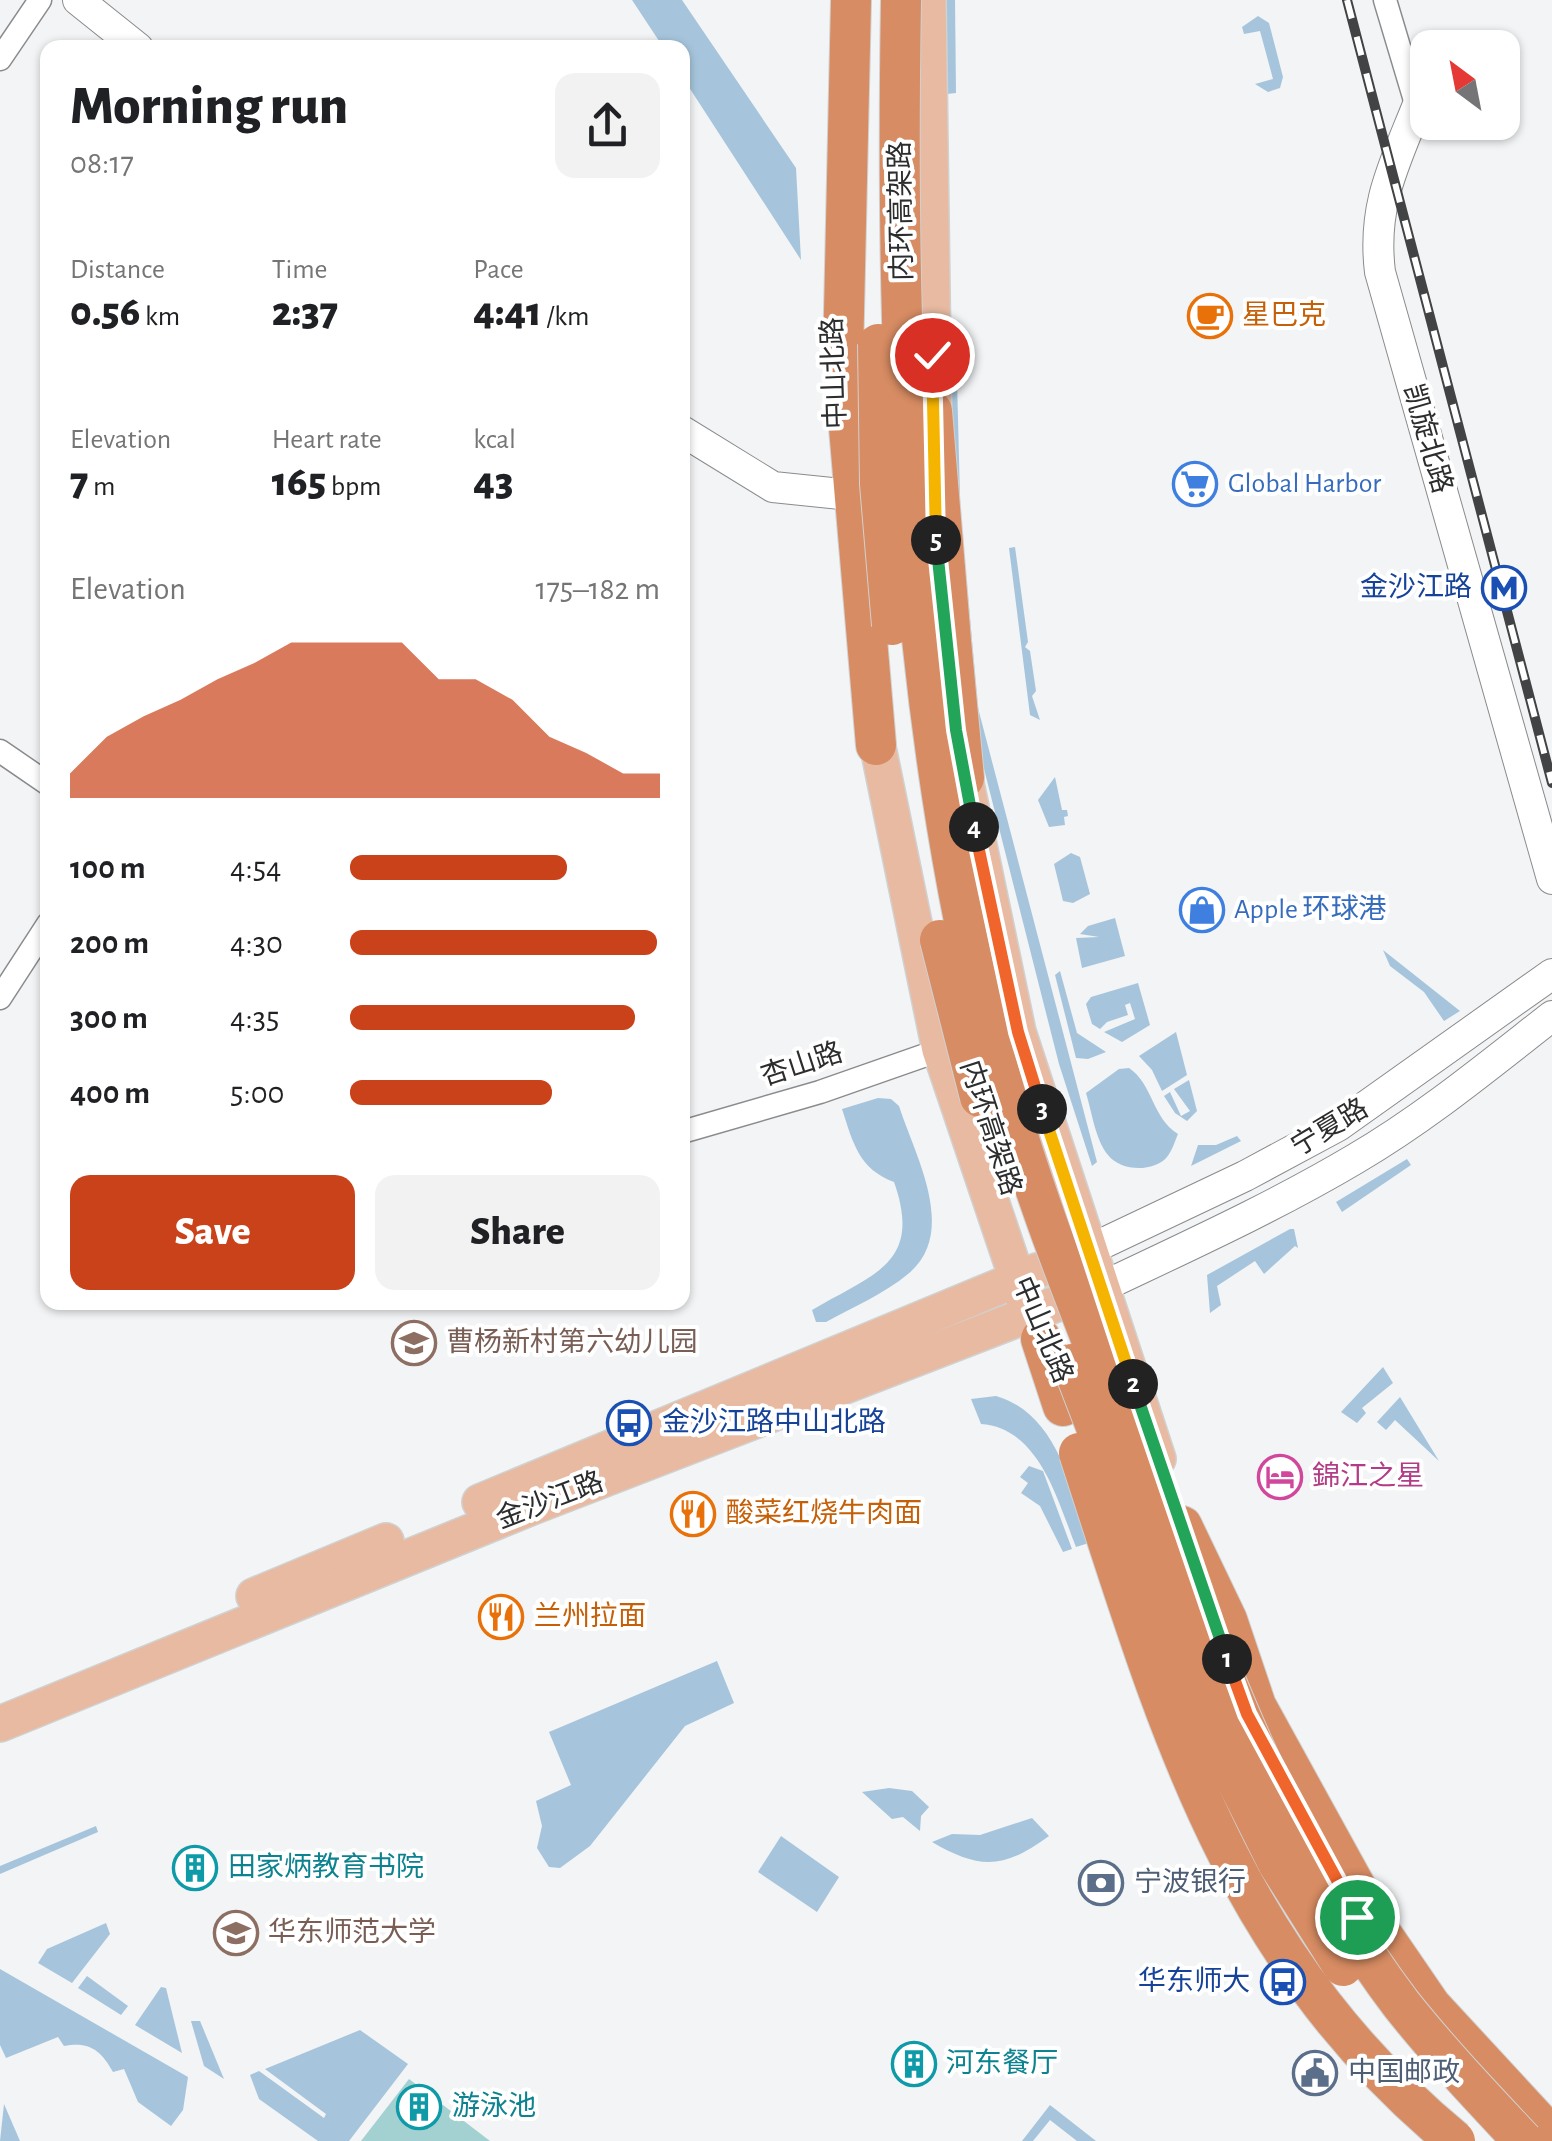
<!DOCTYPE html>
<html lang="en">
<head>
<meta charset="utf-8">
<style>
	body { margin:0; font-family:"Alegreya Sans","Noto Sans SC",sans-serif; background:#f2f2f2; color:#202124; height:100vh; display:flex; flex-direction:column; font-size:38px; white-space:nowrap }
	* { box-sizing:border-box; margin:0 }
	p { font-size:32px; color:#757577 }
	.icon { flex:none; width:55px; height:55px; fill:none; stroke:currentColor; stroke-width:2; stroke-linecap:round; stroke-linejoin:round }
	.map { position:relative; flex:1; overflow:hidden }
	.sheet { position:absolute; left:40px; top:40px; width:650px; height:1270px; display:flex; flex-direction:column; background:#fff; border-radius:20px; box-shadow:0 2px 8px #0004 }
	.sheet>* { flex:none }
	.needle { width:65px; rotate:328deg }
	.tools { position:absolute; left:1410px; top:30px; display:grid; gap:20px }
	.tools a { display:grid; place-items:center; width:110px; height:110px; border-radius:20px; background:#fff; box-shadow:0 2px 8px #0004; font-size:50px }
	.pin { position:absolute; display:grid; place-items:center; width:85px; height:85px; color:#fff; margin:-42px; border:5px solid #fff; border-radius:50%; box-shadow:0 2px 10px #0007 }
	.km { position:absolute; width:50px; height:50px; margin:-25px; border-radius:50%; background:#222; color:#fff; font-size:28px; line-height:50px; text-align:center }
	.round { display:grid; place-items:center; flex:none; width:105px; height:105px; border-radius:20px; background:#f2f2f2 }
	.head { display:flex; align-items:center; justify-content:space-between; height:170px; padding:0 30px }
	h1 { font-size:55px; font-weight:800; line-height:75px }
	.stats { display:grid; grid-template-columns:repeat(3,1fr); gap:15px; height:170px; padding:10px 30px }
	.stats div { display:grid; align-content:center }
	.stats b { font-size:42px; font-weight:800 }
	.stats small { font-size:28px; font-weight:400 }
	.stats p { font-size:28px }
	.chart { height:280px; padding:20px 30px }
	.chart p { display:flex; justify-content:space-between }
	.chart svg { width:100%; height:180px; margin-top:10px; fill:#ca4219; opacity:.7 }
	.action { display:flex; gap:20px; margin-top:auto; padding:20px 30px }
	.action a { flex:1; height:115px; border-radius:20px; background:#ca4219; color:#fff; font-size:40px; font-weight:800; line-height:115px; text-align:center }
	.action a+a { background:#f2f2f2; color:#202124 }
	ul { padding:0 30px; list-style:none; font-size:32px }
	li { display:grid; grid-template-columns:160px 120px 1fr; align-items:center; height:75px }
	li i { height:25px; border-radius:12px; background:#ca4219 }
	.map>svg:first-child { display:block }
	.green { fill:#a6c5dc }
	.water { fill:#a3d1d2 }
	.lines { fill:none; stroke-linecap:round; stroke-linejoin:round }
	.street-casing { stroke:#8a8b8d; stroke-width:25 }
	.secondary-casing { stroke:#8a8b8d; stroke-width:32 }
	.primary-casing { stroke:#d1d1d1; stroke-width:38 }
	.highway-casing { stroke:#d1d1d1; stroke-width:42 }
	.street { stroke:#fff; stroke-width:22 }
	.secondary { stroke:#fff; stroke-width:30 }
	.primary { stroke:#e7baa1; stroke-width:35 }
	.highway { stroke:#d78c63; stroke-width:40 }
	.rail-casing { stroke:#424344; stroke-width:10 }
	.rail { stroke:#fff; stroke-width:6; stroke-dasharray:19; stroke-linecap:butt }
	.highway-bridge-casing { stroke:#d1d1d1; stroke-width:42; stroke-linecap:butt }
	.highway-bridge { stroke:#d78c63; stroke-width:40 }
	.split-1-casing { stroke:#fff; stroke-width:20 }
	.split-2-casing { stroke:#fff; stroke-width:20 }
	.split-3-casing { stroke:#fff; stroke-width:20 }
	.split-4-casing { stroke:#fff; stroke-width:20 }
	.split-5-casing { stroke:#fff; stroke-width:20 }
	.split-6-casing { stroke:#fff; stroke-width:20 }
	.split-1 { stroke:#f0652b; stroke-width:12 }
	.split-2 { stroke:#22a559; stroke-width:12 }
	.split-3 { stroke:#f5b400; stroke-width:12 }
	.split-4 { stroke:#f0652b; stroke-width:12 }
	.split-5 { stroke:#22a559; stroke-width:12 }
	.split-6 { stroke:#f5b400; stroke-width:12 }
	.labels { text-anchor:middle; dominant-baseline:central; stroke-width:8; stroke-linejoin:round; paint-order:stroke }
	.street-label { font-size:28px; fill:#2c2d2e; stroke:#fff }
	.food-label { font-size:28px; fill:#c56008; stroke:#fff; text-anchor:start }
	.shop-label { font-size:28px; fill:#366cbe; stroke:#fff; text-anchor:start }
	.transit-label { font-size:28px; fill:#164399; stroke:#fff; text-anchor:end }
	.education-label { font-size:28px; fill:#785e54; stroke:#fff; text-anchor:start }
	.hotel-label { font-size:28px; fill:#b23c85; stroke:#fff; text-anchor:start }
	.culture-label { font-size:28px; fill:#0d838f; stroke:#fff; text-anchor:start }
	.service-label { font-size:28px; fill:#4e5e75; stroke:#fff; text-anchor:start }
</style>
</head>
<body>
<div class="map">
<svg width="1552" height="2141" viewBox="0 0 1552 2141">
	<rect width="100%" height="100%" fill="#f2f4f5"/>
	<g class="green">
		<polygon points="632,0 682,0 796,168 801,260 683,78 682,48 663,47"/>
		<polygon points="946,0 955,0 956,93 947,94"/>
		<polygon points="1258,16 1269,23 1283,77 1280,88 1268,92 1255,84 1273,79 1260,31 1244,34 1242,27"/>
		<polygon points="949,341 956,341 960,497 951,498"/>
		<polygon points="1015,547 1028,642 1025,647 1030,651 1036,691 1032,696 1040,720 1030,715 1009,548"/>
		<polygon points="964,552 978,708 1097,1162 1092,1166 1059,1064 969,710"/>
		<polygon points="1055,777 1062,810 1067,810 1068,816 1064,817 1065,825 1049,827 1038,800"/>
		<polygon points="1071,853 1080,857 1090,894 1073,903 1063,901 1054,864"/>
		<polygon points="1115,918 1125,956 1082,968 1076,938 1099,937 1080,934 1088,926"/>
		<polygon points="1383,950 1460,1011 1444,1021 1424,992 1390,966"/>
		<polygon points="1060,971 1077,1033 1106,1052 1088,1059 1076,1058 1055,975"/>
		<polygon points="1138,983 1150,1025 1122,1042 1104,1032 1135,1019 1130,1003 1125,1005 1128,1015 1107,1022 1100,1029 1092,1024 1086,1004 1091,997"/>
		<polygon points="1176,1032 1187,1075 1162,1091 1152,1070 1139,1056"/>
		<path d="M1129 1068C1153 1084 1152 1118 1178 1134 1175 1141 1172 1151 1167 1157 1153 1173 1120 1171 1108 1155 1095 1139 1092 1112 1086 1093L1119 1069Z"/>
		<polygon points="1189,1080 1197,1111 1187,1121 1175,1113 1164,1096 1170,1092 1181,1116 1190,1111 1174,1089"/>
		<path d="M878 1098 891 1099 899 1106C915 1156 959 1232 908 1274 884 1294 853 1307 826 1322H816L812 1310C873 1274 923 1264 894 1182 859 1169 853 1143 842 1109Z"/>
		<polygon points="1237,1136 1241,1141 1191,1166 1198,1145 1216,1145"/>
		<polygon points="1407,1159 1411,1165 1342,1212 1336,1202"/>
		<polygon points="1290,1229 1294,1229 1298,1248 1295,1246 1264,1274 1255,1261 1217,1286 1221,1305 1210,1313 1207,1275"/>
		<polygon points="1383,1367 1393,1383 1362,1408 1366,1413 1357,1423 1341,1412"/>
		<path d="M996 1396C1058 1414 1070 1488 1092 1542L1076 1547C1058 1502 1040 1428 981 1424L971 1399Z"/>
		<polygon points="1400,1397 1439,1461 1395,1420 1386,1430 1377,1422"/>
		<polygon points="1029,1466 1043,1471 1072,1549 1063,1552 1040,1506 1021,1493 1028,1483 1020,1477"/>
		<polygon points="717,1661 734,1703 685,1726 590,1846 560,1868 549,1867 537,1848 542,1826 536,1801 571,1785 549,1732"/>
		<polygon points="889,1788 912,1791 929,1807 921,1816 920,1831 903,1817 892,1819 862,1792"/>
		<path d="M1032 1818 1049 1836C1004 1869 980 1870 932 1842L952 1834 980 1835Z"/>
		<polygon points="96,1826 98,1832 0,1874 0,1866"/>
		<polygon points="781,1836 839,1877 817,1912 758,1872"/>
		<polygon points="106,1923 110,1934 72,1983 38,1963 47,1949"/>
		<path d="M0 1969 188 2077 183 2110 171 2126 138 2102 124 2069 113 2072C101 2050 89 2041 64 2046L58 2037 6 2058 0 2045Z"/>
		<polygon points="87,1976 128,2006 121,2015 78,1988"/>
		<polygon points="161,1987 166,1988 182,2053 135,2025"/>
		<polygon points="191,2021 200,2021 224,2079 204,2066"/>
		<polygon points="360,2030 408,2064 349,2141 318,2141 259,2099 250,2075 259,2071 324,2118 326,2114 265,2069"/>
		<polygon points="4,2104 20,2141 0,2141"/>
		<polygon points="1050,2105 1096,2141 1077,2141 1050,2120 1033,2141 1022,2141"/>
	</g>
	<polygon class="water" points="409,2079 490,2141 361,2141"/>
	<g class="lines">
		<defs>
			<g id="street">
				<polyline points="1385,0 1417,107"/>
				<polyline points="0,59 40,0"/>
				<polyline points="0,751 48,784"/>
				<polyline points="0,998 48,924"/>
				<polyline points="682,1132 820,1092 940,1050"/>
			</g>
			<g id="secondary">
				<polyline points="78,0 138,48"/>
				<path d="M1417 107C1393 167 1372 207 1380 272L1552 879"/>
				<polyline points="682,431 773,487 841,494"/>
				<polyline points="1089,1250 1245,1176 1338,1126 1552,974"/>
				<path d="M1104 1286C1188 1246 1274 1207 1355 1159 1425 1118 1488 1066 1552 1016"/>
			</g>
			<g id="primary">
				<polyline points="928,0 934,439"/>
				<polyline points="872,718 940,1050 1029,1314 1054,1363"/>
				<polyline points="959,750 1018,1032 1158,1459"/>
				<polyline points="480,1502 1037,1271"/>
				<polyline points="254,1596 386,1541"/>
				<polyline points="0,1724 532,1507 1100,1287"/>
			</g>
			<g id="highway">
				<polyline points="851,0 843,357 876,745"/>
				<polyline points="951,641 964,778"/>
				<polyline points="1041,1339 1063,1406"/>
				<polyline points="1182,1526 1227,1620 1256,1706 1381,1933 1431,2006 1552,2137"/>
			</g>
		</defs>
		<use href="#street" class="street-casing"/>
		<use href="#secondary" class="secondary-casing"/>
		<use href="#primary" class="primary-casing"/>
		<use href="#highway" class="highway-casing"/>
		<use href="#street" class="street"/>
		<use href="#secondary" class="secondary"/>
		<use href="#primary" class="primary"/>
		<use href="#highway" class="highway"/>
		<defs>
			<polyline id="rail" points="1347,0 1552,783"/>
		</defs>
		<use href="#rail" class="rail-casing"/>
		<use href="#rail" class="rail"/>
		<defs>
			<g id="highway-bridge">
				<path d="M901 0C895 346 906 699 990 1037 1029 1195 1096 1349 1155 1501 1222 1675 1287 1854 1401 2004 1439 2052 1481 2096 1523 2141"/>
				<polyline points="878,344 880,484 892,625"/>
				<polyline points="932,411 951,641"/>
				<polyline points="940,940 980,1097"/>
				<polyline points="1072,1364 1215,1737 1278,1863 1343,1966"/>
				<path d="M1079 1453C1167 1722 1227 1952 1455 2141"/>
			</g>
		</defs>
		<use href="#highway-bridge" class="highway-bridge-casing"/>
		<use href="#highway-bridge" class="highway-bridge"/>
	</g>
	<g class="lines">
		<defs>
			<polyline id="split-1" points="1227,1659 1247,1714 1357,1917"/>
			<polyline id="split-2" points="1133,1384 1227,1659"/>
			<polyline id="split-3" points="1042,1109 1133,1384"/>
			<polyline id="split-4" points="974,827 1018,1032 1042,1109"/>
			<polyline id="split-5" points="936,540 956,730 974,827"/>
			<polyline id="split-6" points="932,355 936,540"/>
		</defs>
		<use href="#split-1" class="split-1-casing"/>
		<use href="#split-2" class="split-2-casing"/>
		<use href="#split-3" class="split-3-casing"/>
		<use href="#split-4" class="split-4-casing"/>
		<use href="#split-5" class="split-5-casing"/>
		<use href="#split-6" class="split-6-casing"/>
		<use href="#split-1" class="split-1"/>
		<use href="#split-2" class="split-2"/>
		<use href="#split-3" class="split-3"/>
		<use href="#split-4" class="split-4"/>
		<use href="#split-5" class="split-5"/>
		<use href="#split-6" class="split-6"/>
	</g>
	<defs>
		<symbol id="cafe-ring" viewBox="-11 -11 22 22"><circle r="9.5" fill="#fff" stroke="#e8710a" stroke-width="1.5"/><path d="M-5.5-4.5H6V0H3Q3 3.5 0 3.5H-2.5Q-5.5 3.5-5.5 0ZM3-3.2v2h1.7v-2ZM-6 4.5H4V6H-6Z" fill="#e8710a"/></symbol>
		<symbol id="supermarket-ring" viewBox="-11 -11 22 22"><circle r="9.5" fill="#fff" stroke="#3f7fe0" stroke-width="1.5"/><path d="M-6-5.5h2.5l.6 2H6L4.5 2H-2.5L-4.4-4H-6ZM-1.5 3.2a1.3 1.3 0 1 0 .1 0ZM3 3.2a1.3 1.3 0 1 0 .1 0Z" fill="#3f7fe0"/></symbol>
		<symbol id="metro-ring" viewBox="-11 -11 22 22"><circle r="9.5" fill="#fff" stroke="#1a4fb4" stroke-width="1.5"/><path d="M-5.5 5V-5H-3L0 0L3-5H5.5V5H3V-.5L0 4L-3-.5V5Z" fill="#1a4fb4"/></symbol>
		<symbol id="shop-ring" viewBox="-11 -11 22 22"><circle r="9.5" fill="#fff" stroke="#3f7fe0" stroke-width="1.5"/><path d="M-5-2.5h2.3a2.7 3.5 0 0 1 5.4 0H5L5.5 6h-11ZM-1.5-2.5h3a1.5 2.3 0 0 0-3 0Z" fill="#3f7fe0"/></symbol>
		<symbol id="school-ring" viewBox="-11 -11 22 22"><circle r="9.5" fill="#fff" stroke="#8d6e63" stroke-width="1.5"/><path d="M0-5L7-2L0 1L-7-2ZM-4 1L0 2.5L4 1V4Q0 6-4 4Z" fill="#8d6e63"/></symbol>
		<symbol id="bus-ring" viewBox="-11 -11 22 22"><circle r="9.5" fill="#fff" stroke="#1a4fb4" stroke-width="1.5"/><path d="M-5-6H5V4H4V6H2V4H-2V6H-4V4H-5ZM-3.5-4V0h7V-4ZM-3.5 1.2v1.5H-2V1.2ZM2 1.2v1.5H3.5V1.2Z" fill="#1a4fb4"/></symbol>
		<symbol id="hotel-ring" viewBox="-11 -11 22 22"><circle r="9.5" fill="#fff" stroke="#d1479c" stroke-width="1.5"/><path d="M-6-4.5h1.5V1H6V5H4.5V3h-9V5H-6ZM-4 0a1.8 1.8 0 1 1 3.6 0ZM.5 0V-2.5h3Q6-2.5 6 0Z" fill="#d1479c"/></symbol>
		<symbol id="restaurant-ring" viewBox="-11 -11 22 22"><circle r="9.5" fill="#fff" stroke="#e8710a" stroke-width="1.5"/><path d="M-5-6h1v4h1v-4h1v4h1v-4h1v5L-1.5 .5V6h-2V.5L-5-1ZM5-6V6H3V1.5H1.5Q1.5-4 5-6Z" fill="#e8710a"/></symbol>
		<symbol id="building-ring" viewBox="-11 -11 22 22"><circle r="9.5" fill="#fff" stroke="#0f9aa8" stroke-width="1.5"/><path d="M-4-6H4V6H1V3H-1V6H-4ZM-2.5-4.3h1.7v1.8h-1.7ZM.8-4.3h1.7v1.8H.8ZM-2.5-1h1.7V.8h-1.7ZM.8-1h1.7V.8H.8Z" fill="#0f9aa8"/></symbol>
		<symbol id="bank-ring" viewBox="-11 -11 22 22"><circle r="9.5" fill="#fff" stroke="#5c6f8a" stroke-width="1.5"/><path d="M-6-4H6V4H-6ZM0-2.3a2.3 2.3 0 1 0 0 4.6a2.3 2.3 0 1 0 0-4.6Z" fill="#5c6f8a"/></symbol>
		<symbol id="university-ring" viewBox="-11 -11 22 22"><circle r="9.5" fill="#fff" stroke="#8d6e63" stroke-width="1.5"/><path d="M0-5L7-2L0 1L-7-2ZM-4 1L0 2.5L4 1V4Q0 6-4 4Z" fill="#8d6e63"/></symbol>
		<symbol id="civic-ring" viewBox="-11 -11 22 22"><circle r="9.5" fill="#fff" stroke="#5c6f8a" stroke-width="1.5"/><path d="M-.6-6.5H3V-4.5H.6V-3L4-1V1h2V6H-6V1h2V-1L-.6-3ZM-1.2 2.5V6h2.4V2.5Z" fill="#5c6f8a"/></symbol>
	</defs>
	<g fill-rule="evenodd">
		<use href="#cafe-ring" x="1185" y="291" width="50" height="50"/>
		<use href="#supermarket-ring" x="1170" y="459" width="50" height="50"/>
		<use href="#metro-ring" x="1479" y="563" width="50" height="50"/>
		<use href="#shop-ring" x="1177" y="885" width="50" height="50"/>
		<use href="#school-ring" x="389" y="1318" width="50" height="50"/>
		<use href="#bus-ring" x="604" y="1398" width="50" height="50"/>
		<use href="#hotel-ring" x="1255" y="1452" width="50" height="50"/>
		<use href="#restaurant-ring" x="668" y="1489" width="50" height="50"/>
		<use href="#restaurant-ring" x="476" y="1592" width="50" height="50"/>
		<use href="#building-ring" x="170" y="1843" width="50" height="50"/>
		<use href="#bank-ring" x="1076" y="1858" width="50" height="50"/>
		<use href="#university-ring" x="211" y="1908" width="50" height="50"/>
		<use href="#bus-ring" x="1258" y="1957" width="50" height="50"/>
		<use href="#building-ring" x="889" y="2039" width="50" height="50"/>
		<use href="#civic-ring" x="1290" y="2048" width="50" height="50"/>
		<use href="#building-ring" x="394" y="2082" width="50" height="50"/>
	</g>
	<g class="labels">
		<g class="street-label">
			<text transform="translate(902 211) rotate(-91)">内环高架路</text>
			<text transform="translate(835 373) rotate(-92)">中山北路</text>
			<text transform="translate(1427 439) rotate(74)">凯旋北路</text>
			<text transform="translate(802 1065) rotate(-18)">杏山路</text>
			<text transform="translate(990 1128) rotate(72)">内环高架路</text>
			<text transform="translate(1330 1128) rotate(-31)">宁夏路</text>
			<text transform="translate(1042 1330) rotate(67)">中山北路</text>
			<text transform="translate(550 1501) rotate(-21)">金沙江路</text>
		</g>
		<g class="food-label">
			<text x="1242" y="316">星巴克</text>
			<text x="726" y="1514">酸菜红烧牛肉面</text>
			<text x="534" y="1617">兰州拉面</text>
		</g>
		<g class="shop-label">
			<text x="1228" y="484">Global Harbor</text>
			<text x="1234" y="910">Apple 环球港</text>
		</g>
		<g class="transit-label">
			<text x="1472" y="588">金沙江路</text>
			<text x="662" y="1423" text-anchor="start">金沙江路中山北路</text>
			<text x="1250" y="1982">华东师大</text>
		</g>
		<g class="education-label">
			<text x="446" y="1343">曹杨新村第六幼儿园</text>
			<text x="268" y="1933">华东师范大学</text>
		</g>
		<g class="hotel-label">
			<text x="1312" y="1477">錦江之星</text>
		</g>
		<g class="culture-label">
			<text x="228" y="1868">田家炳教育书院</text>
			<text x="946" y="2064">河东餐厅</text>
			<text x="452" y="2107">游泳池</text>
		</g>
		<g class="service-label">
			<text x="1134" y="1883">宁波银行</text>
			<text x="1348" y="2073">中国邮政</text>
		</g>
	</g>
</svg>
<div class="tools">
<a><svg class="needle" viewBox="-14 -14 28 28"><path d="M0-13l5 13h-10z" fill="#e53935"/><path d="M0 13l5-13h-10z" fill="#757577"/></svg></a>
</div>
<div class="pin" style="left:1357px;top:1917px;background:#1e9e55"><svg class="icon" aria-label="arrive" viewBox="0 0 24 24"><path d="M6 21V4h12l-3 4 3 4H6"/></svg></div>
<div class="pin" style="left:932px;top:355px;background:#d93025"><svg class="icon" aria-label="check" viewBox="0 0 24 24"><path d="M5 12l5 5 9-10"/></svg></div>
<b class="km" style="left:1227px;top:1659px">1</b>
<b class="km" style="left:1133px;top:1384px">2</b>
<b class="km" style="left:1042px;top:1109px">3</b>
<b class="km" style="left:974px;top:827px">4</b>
<b class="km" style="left:936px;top:540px">5</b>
<section class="sheet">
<div class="head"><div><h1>Morning run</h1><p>08:17</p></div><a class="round"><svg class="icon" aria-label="share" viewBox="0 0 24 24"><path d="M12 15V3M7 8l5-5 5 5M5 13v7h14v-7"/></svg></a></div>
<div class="stats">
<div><p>Distance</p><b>0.56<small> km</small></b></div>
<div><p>Time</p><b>2:37</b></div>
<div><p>Pace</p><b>4:41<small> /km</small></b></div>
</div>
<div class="stats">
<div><p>Elevation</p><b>7<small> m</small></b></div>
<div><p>Heart rate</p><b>165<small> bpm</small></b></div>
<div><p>kcal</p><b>43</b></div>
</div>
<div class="chart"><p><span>Elevation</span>175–182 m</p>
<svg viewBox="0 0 160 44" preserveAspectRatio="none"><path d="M0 44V38L10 29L20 24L30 20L40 15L50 11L60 6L70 6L80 6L90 6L100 15L110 15L120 20L130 29L140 33L150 38L160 38V44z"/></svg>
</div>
<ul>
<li><b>100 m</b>4:54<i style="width:70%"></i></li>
<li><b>200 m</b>4:30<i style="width:99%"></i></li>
<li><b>300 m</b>4:35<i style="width:92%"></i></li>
<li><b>400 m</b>5:00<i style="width:65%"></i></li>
</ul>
<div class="action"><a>Save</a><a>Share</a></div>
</section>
</div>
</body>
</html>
